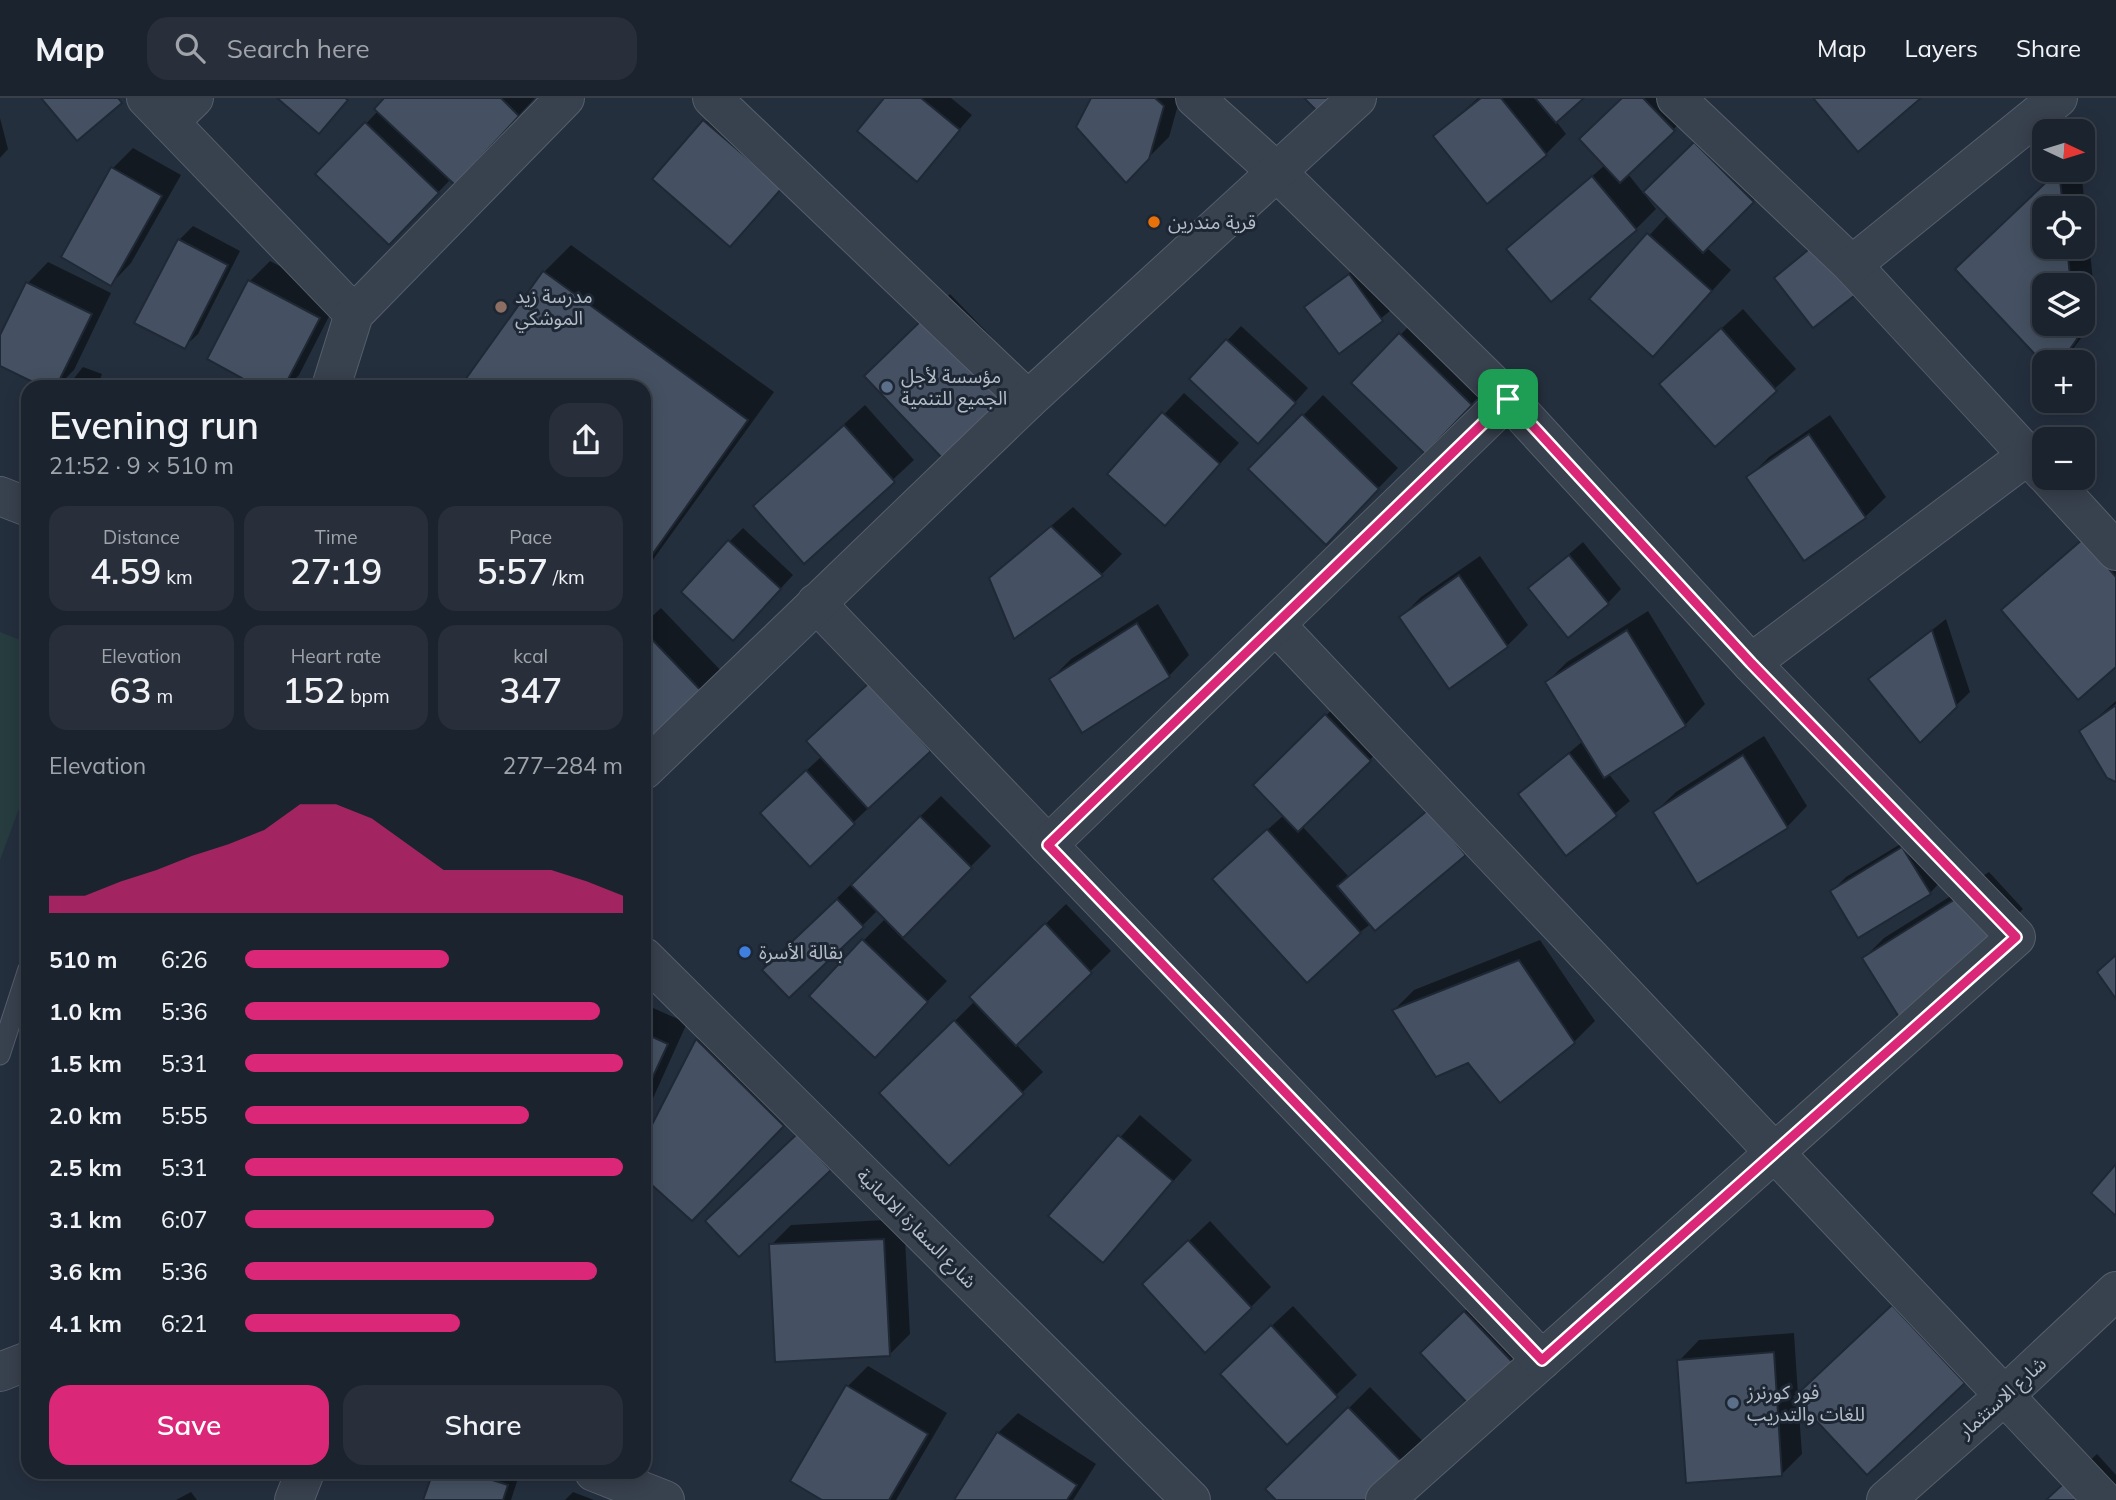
<!DOCTYPE html>
<html lang="en">
<head>
<meta charset="utf-8">
<style>
	body { margin:0; font-family:Mulish,"Noto Sans Arabic",sans-serif; background:#282f3a; color:#f1f3f6; height:100vh; display:flex; flex-direction:column; font-size:26px; white-space:nowrap }
	* { box-sizing:border-box; margin:0 }
	p { font-size:23px; color:#a0a4aa }
	.icon { flex:none; width:38px; height:38px; fill:none; stroke:currentColor; stroke-width:2; stroke-linecap:round; stroke-linejoin:round }
	.map { position:relative; flex:1; overflow:hidden }
	.drawer { position:absolute; left:21px; top:282px; width:630px; height:1099px; display:flex; flex-direction:column; background:#1b232e; border-radius:21px; box-shadow:0 4px 18px #0003,0 0 0 2px #39404a }
	.drawer>* { flex:none }
	.needle { width:46px; rotate:94deg }
	.fabs { position:absolute; left:2032px; top:21px; display:grid; gap:14px }
	.fabs a { display:grid; place-items:center; width:63px; height:63px; border-radius:14px; background:#1b232e; box-shadow:0 4px 18px #0003,0 0 0 2px #39404a; font-size:35px }
	.pin { position:absolute; display:grid; place-items:center; width:60px; height:60px; color:#fff; margin:-30px; border-radius:14px; box-shadow:0 4px 10px #0006 }
	.round { display:grid; place-items:center; flex:none; width:74px; height:74px; border-radius:21px; background:#282f3a }
	.headline { display:flex; align-items:center; justify-content:space-between; height:119px; padding:0 28px }
	h1 { font-size:38px; font-weight:600; line-height:52px }
	.stats { display:grid; grid-template-columns:repeat(3,1fr); gap:10px; height:119px; padding:7px 28px }
	.stats div { display:grid; align-content:center; border-radius:18px; background:#282f3a; text-align:center }
	.stats b { font-size:35px; font-weight:600 }
	.stats small { font-size:19px; font-weight:400 }
	.stats p { font-size:19px }
	.chart { height:196px; padding:14px 28px }
	.chart p { display:flex; justify-content:space-between }
	.chart svg { width:100%; height:126px; margin-top:7px; fill:#db2777; opacity:.7 }
	.cta { display:flex; gap:14px; margin-top:auto; padding:14px 28px }
	.cta a { flex:1; height:80px; border-radius:21px; background:#db2777; color:#fff; font-size:28px; font-weight:600; line-height:80px; text-align:center }
	.cta a+a { background:#282f3a; color:#f1f3f6 }
	ul { padding:0 28px; list-style:none; font-size:23px }
	li { display:grid; grid-template-columns:112px 84px 1fr; align-items:center; height:52px }
	li i { height:18px; border-radius:9px; background:#db2777 }
	header { display:flex; align-items:center; gap:42px; box-sizing:border-box; height:98px; padding:0 35px; background:#1b232e; border-bottom:2px solid #39404a }
	header strong { font-size:33px }
	nav { display:flex; gap:38px; margin-inline-start:auto; font-size:24px }
	.search { width:490px; height:63px; background:#282f3a; display:flex; align-items:center; gap:18px; box-sizing:border-box; padding:0 24px; border-radius:21px; color:#a0a4aa; font-size:26px }
	.map>svg:first-child { display:block }
	.green { fill:#263c3f }
	.shadow { fill:#0007; fill-rule:evenodd }
	.building { fill:#455162; stroke:#1f2835; stroke-width:2 }
	.lines { fill:none; stroke-linecap:round; stroke-linejoin:round }
	.service-casing { stroke:#565f6c; stroke-width:21 }
	.minor-casing { stroke:#565f6c; stroke-width:40 }
	.tertiary-casing { stroke:#565f6c; stroke-width:40 }
	.service { stroke:#38414e; stroke-width:19 }
	.minor { stroke:#38414e; stroke-width:38 }
	.tertiary { stroke:#38414e; stroke-width:38 }
	.route-casing { stroke:#fff; stroke-width:14 }
	.route { stroke:#db2777; stroke-width:9 }
	.food-dot { fill:#e8710a; stroke:#1d2633; stroke-width:2.5 }
	.education-dot { fill:#8d6e63; stroke:#1d2633; stroke-width:2.5 }
	.service-dot { fill:#5c6f8a; stroke:#1d2633; stroke-width:2.5 }
	.shop-dot { fill:#3f7fe0; stroke:#1d2633; stroke-width:2.5 }
	.labels { text-anchor:middle; dominant-baseline:central; stroke-width:6; stroke-linejoin:round; paint-order:stroke }
	.poi-label { font-size:19px; fill:#b4bcc9; stroke:#1d2633; text-anchor:start }
	.street-label { font-size:19px; fill:#b4bcc9; stroke:#1d2633 }
</style>
</head>
<body>
<header>
<strong>Map</strong>
<div class="search"><svg class="icon" aria-label="search" viewBox="0 0 24 24"><circle cx="10" cy="10" r="6"/><path d="M15 15l6 6"/></svg>Search here</div>
<nav><a>Map</a><a>Layers</a><a>Share</a></nav>
</header>
<div class="map">
<svg width="2116" height="1402" viewBox="0 0 2116 1402">
	<rect width="100%" height="100%" fill="#242f3e"/>
	<polygon class="green" points="0,534 28,545 28,686 0,762"/>
	<g class="shadow">
		<polygon points="386,0 535,0 475,64 451,81 409,124 318,76 378,13"/>
		<polygon points="887,0 951,0 972,17 917,81"/>
		<polygon points="1093,0 1180,0 1169,39 1126,82"/>
		<polygon points="1478,0 1582,0 1556,23 1566,36 1546,56 1436,38"/>
		<polygon points="1624,0 1669,0 1687,18 1628,76 1644,96 1715,25 1773,83 1706,149 1731,172 1673,236 1591,201 1668,117 1647,96 1645,97 1656,111 1636,131 1509,151 1605,67"/>
		<polygon points="725,3 801,69 730,147 654,81"/>
		<polygon points="0,20 8,51 0,60"/>
		<polygon points="133,50 181,77 131,165 111,186 113,70"/>
		<path d="M2060 72H2081L2097 219 2063 264H2044L1977 151ZM2044 110H2082V149H2044ZM2044 187H2082V226H2044Z"/>
		<polygon points="193,128 240,153 198,236 184,249 179,142"/>
		<polygon points="571,147 774,294 644,474 644,289 544,174"/>
		<polygon points="270,163 339,199 299,277 287,289 262,289 250,183"/>
		<polygon points="48,164 111,195 74,272 57,289 47,289 0,266 0,241 28,185"/>
		<polygon points="1363,164 1396,208 1340,254 1307,209"/>
		<polygon points="950,196 1029,278 866,278"/>
		<polygon points="1743,211 1796,271 1715,346 1682,266"/>
		<polygon points="1421,216 1491,286 1425,354 1353,285"/>
		<polygon points="1241,228 1308,290 1272,330 1191,281"/>
		<polygon points="83,269 102,276 97,289 67,289"/>
		<polygon points="1184,295 1239,345 1165,426 1109,376"/>
		<polygon points="1323,297 1398,370 1326,444 1251,371"/>
		<polygon points="865,307 914,362 804,464 776,388"/>
		<polygon points="1830,317 1886,399 1865,419 1804,461 1749,379 1769,359"/>
		<polygon points="1073,409 1122,456 1102,476 1015,539 991,480"/>
		<polygon points="2104,422 2116,435 2116,567 2003,512"/>
		<polygon points="743,430 793,477 747,527 729,444"/>
		<polygon points="1583,444 1621,491 1608,505 1530,490"/>
		<polygon points="1480,458 1528,527 1507,548 1449,589 1401,519 1421,499"/>
		<polygon points="1158,506 1189,557 1169,578 1051,581 1071,561"/>
		<polygon points="661,510 726,578 644,653 644,526"/>
		<polygon points="1648,513 1705,606 1685,627 1608,675 1630,703 1566,756 1520,696 1583,643 1547,584 1567,564"/>
		<polygon points="1946,521 1970,594 1920,642 1870,581"/>
		<polygon points="891,566 930,651 810,766 776,701 822,658"/>
		<polygon points="1347,597 1390,642 1302,728 1349,779 1449,693 1485,736 1464,756 1360,834 1235,761 1284,717 1255,687"/>
		<polygon points="2116,603 2116,682 2082,633"/>
		<polygon points="1764,638 1807,708 1787,729 1655,714 1676,694"/>
		<polygon points="941,698 991,748 901,839 947,883 895,937 863,843 886,820 878,812 862,828 778,858"/>
		<polygon points="1917,736 1943,781 1930,795 1832,793 1846,779"/>
		<polygon points="1989,774 2023,811 2003,831 1864,860 1884,840"/>
		<polygon points="1066,806 1111,853 1016,946 1043,974 949,1066 882,995 975,903 971,899"/>
		<polygon points="1540,842 1595,923 1574,944 1500,1002 1468,963 1394,912 1414,892"/>
		<polygon points="644,906 687,925 644,1020"/>
		<polygon points="718,922 803,1006 692,1121 644,1077 644,1046 698,942"/>
		<polygon points="1140,1017 1192,1062 1103,1163 1051,1118"/>
		<polygon points="904,1121 910,1236 889,1257 771,1147 791,1127"/>
		<polygon points="1210,1123 1271,1189 1251,1209 1165,1166"/>
		<polygon points="1914,1188 1984,1264 1964,1284 1798,1301 1802,1356 1782,1376 1679,1263 1699,1242 1794,1235 1798,1297"/>
		<polygon points="1478,1200 1529,1254 1473,1309 1422,1255"/>
		<polygon points="1293,1208 1357,1277 1336,1297 1243,1255"/>
		<polygon points="868,1268 947,1315 896,1402 826,1402 848,1288"/>
		<polygon points="1370,1289 1436,1357 1278,1402 1268,1391"/>
		<polygon points="1018,1315 1096,1366 1073,1402 956,1402 998,1335"/>
		<polygon points="2097,1356 2116,1377 2116,1402 2047,1402"/>
		<polygon points="434,1374 520,1374 511,1402 425,1402"/>
		<polygon points="191,1394 197,1402 176,1402"/>
		<polygon points="573,1394 594,1402 565,1402"/>
	</g>
	<g class="building">
		<polygon points="41,0 118,0 122,5 77,43"/>
		<polygon points="277,0 345,0 348,2 319,36"/>
		<polygon points="384,0 501,0 519,18 455,87 374,11"/>
		<polygon points="884,0 921,0 960,32 917,84 857,33"/>
		<polygon points="1091,0 1155,0 1164,8 1149,61 1126,85 1076,29"/>
		<polygon points="1304,0 1350,0 1327,23"/>
		<polygon points="1481,0 1501,0 1547,57 1487,106 1433,38"/>
		<polygon points="1535,0 1584,0 1556,25"/>
		<polygon points="1622,0 1643,0 1675,33 1620,85 1579,41"/>
		<polygon points="1813,0 1921,0 1858,54"/>
		<polygon points="703,22 782,90 730,149 652,81"/>
		<polygon points="365,24 439,95 389,147 315,76"/>
		<polygon points="1694,44 1754,104 1703,155 1643,94"/>
		<polygon points="111,69 162,98 111,188 61,159"/>
		<polygon points="2059,72 2063,110 2044,110 2044,149 2067,149 2071,187 2044,187 2044,226 2076,226 2077,241 2061,264 2044,266 1955,171"/>
		<polygon points="1592,78 1637,132 1551,204 1506,151"/>
		<polygon points="1647,135 1712,193 1653,259 1589,201"/>
		<polygon points="178,141 228,167 185,251 134,225"/>
		<polygon points="1819,143 1859,194 1813,230 1774,180"/>
		<polygon points="543,173 748,322 644,468 644,289 460,289"/>
		<polygon points="1349,176 1383,223 1339,256 1304,209"/>
		<polygon points="248,182 320,220 284,289 258,289 207,261"/>
		<polygon points="26,184 92,216 56,289 43,289 0,268 0,237"/>
		<polygon points="929,215 1010,299 945,363 864,278"/>
		<polygon points="1721,230 1777,293 1715,349 1659,286"/>
		<polygon points="1399,235 1472,307 1425,356 1351,285"/>
		<polygon points="1226,241 1296,305 1258,346 1189,281"/>
		<polygon points="1162,314 1220,366 1165,428 1107,376"/>
		<polygon points="1302,316 1379,391 1326,447 1248,371"/>
		<polygon points="844,327 895,384 804,466 753,408"/>
		<polygon points="1809,336 1866,420 1804,463 1746,379"/>
		<polygon points="1051,428 1103,478 1014,541 989,480"/>
		<polygon points="2083,441 2116,479 2116,569 2078,602 2001,512"/>
		<polygon points="728,442 781,491 733,543 681,494"/>
		<polygon points="1569,457 1609,506 1568,540 1528,490"/>
		<polygon points="1459,477 1508,549 1449,591 1399,519"/>
		<polygon points="1137,525 1170,579 1082,635 1049,581"/>
		<polygon points="1627,532 1686,628 1604,680 1545,584"/>
		<polygon points="1932,532 1957,609 1920,645 1868,581"/>
		<polygon points="644,533 707,599 644,656"/>
		<polygon points="869,585 931,653 868,711 806,643"/>
		<polygon points="2116,607 2116,684 2107,680 2079,633"/>
		<polygon points="1325,616 1371,663 1298,734 1253,687"/>
		<polygon points="1569,655 1617,718 1566,758 1518,696"/>
		<polygon points="1743,657 1788,730 1697,786 1653,714"/>
		<polygon points="806,672 855,726 810,769 760,715"/>
		<polygon points="1428,712 1466,757 1375,833 1337,788"/>
		<polygon points="920,718 972,770 903,840 851,787"/>
		<polygon points="1267,731 1361,835 1307,885 1212,781"/>
		<polygon points="1902,749 1931,796 1858,840 1830,793"/>
		<polygon points="1968,793 2004,833 1902,924 1862,860"/>
		<polygon points="837,801 864,829 789,900 762,872"/>
		<polygon points="1045,825 1092,875 1016,948 969,899"/>
		<polygon points="862,841 928,904 875,960 809,898"/>
		<polygon points="2116,857 2116,901 2097,874"/>
		<polygon points="1519,862 1575,945 1500,1005 1468,965 1436,979 1392,912"/>
		<polygon points="954,922 1024,996 949,1068 879,995"/>
		<polygon points="644,935 668,946 644,998"/>
		<polygon points="696,941 784,1028 692,1123 644,1080 644,1042"/>
		<polygon points="797,1036 831,1072 739,1159 705,1123"/>
		<polygon points="1118,1037 1173,1083 1103,1165 1048,1118"/>
		<polygon points="2116,1066 2116,1118 2091,1095"/>
		<polygon points="884,1141 890,1258 775,1264 769,1146"/>
		<polygon points="1188,1142 1252,1210 1205,1255 1142,1186"/>
		<polygon points="1892,1207 1965,1285 1867,1377 1794,1299"/>
		<polygon points="1464,1213 1517,1269 1473,1311 1420,1255"/>
		<polygon points="1271,1227 1338,1299 1287,1347 1220,1276"/>
		<polygon points="1774,1254 1782,1378 1686,1385 1677,1262"/>
		<polygon points="846,1287 928,1336 889,1402 822,1402 790,1383"/>
		<polygon points="1348,1309 1417,1379 1393,1402 1276,1402 1265,1391"/>
		<polygon points="997,1334 1077,1387 1067,1402 954,1402"/>
		<polygon points="433,1374 467,1374 508,1387 503,1402 423,1402"/>
		<polygon points="2075,1375 2100,1402 2046,1402"/>
	</g>
	<g class="lines">
		<defs>
			<polyline id="service" points="0,957 28,871"/>
			<g id="minor">
				<polyline points="146,0 354,216"/>
				<polyline points="712,0 1028,302"/>
				<polyline points="1195,0 1278,75 1508,301 1751,565 2016,839 1385,1402"/>
				<polyline points="1676,0 1852,167 2044,375"/>
				<polyline points="169,24 194,0"/>
				<polyline points="1852,167 2058,0"/>
				<polyline points="331,289 354,216 565,0"/>
				<polyline points="2049,380 2116,453"/>
				<polyline points="0,398 28,409"/>
				<polyline points="816,505 1542,1262"/>
				<polyline points="1277,528 2103,1402"/>
				<polyline points="1751,565 2028,357"/>
				<polyline points="644,672 1028,302 1357,0"/>
				<polyline points="1048,747 1508,301"/>
				<polyline points="644,859 1191,1402"/>
				<polyline points="0,1274 28,1263"/>
				<polyline points="594,1374 665,1402"/>
				<polyline points="294,1402 305,1374"/>
			</g>
			<polyline id="tertiary" points="1886,1402 2005,1297 2116,1193"/>
		</defs>
		<use href="#service" class="service-casing"/>
		<use href="#minor" class="minor-casing"/>
		<use href="#tertiary" class="tertiary-casing"/>
		<use href="#service" class="service"/>
		<use href="#minor" class="minor"/>
		<use href="#tertiary" class="tertiary"/>
	</g>
	<g class="lines">
		<defs>
			<polygon id="route" points="1508,301 1751,565 2016,839 1542,1262 1048,747"/>
		</defs>
		<use href="#route" class="route-casing"/>
		<use href="#route" class="route"/>
	</g>
	<circle class="food-dot" cx="1154" cy="124" r="7"/>
	<circle class="education-dot" cx="501" cy="209" r="7"/>
	<g class="service-dot">
		<circle cx="887" cy="289" r="7"/>
		<circle cx="1733" cy="1305" r="7"/>
	</g>
	<circle class="shop-dot" cx="745" cy="854" r="7"/>
	<g class="labels">
		<g class="poi-label">
			<text x="1168" y="124">قرية مندرين</text>
			<text x="515" y="198">مدرسة زيد<tspan x="515" dy="22">الموشكي</tspan></text>
			<text x="901" y="278">مؤسسة لأجل<tspan x="901" dy="22">الجميع للتنمية</tspan></text>
			<text x="759" y="854">بقالة الأسرة</text>
			<text x="1747" y="1294">فور كورنرز<tspan x="1747" dy="22">للغات والتدريب</tspan></text>
		</g>
		<g class="street-label">
			<text transform="translate(917 1130) rotate(45)">شارع السفارة الالمانية</text>
			<text transform="translate(2002 1299) rotate(-42)">شارع الاستثمار</text>
		</g>
	</g>
</svg>
<div class="fabs">
<a><svg class="needle" viewBox="-14 -14 28 28"><path d="M0-13l5 13h-10z" fill="#e53935"/><path d="M0 13l5-13h-10z" fill="#a0a4aa"/></svg></a>
<a><svg class="icon" aria-label="locate" viewBox="0 0 24 24"><circle cx="12" cy="12" r="6"/><path d="M12 2v4M12 18v4M2 12h4M18 12h4"/></svg></a>
<a><svg class="icon" aria-label="layers" viewBox="0 0 24 24"><path d="M12 4l9 5-9 5-9-5zM3 14l9 5 9-5"/></svg></a>
<a>+</a>
<a>−</a>
</div>
<div class="pin" style="left:1508px;top:301px;background:#1e9e55"><svg class="icon" aria-label="arrive" viewBox="0 0 24 24"><path d="M6 21V4h12l-3 4 3 4H6"/></svg></div>
<section class="drawer">
<div class="headline"><div><h1>Evening run</h1><p>21:52 · 9 × 510 m</p></div><a class="round"><svg class="icon" aria-label="share" viewBox="0 0 24 24"><path d="M12 15V3M7 8l5-5 5 5M5 13v7h14v-7"/></svg></a></div>
<div class="stats">
<div><p>Distance</p><b>4.59<small> km</small></b></div>
<div><p>Time</p><b>27:19</b></div>
<div><p>Pace</p><b>5:57<small> /km</small></b></div>
</div>
<div class="stats">
<div><p>Elevation</p><b>63<small> m</small></b></div>
<div><p>Heart rate</p><b>152<small> bpm</small></b></div>
<div><p>kcal</p><b>347</b></div>
</div>
<div class="chart"><p><span>Elevation</span>277–284 m</p>
<svg viewBox="0 0 160 44" preserveAspectRatio="none"><path d="M0 44V38L10 38L20 33L30 29L40 24L50 20L60 15L70 6L80 6L90 11L100 20L110 29L120 29L130 29L140 29L150 33L160 38V44z"/></svg>
</div>
<ul>
<li><b>510 m</b>6:26<i style="width:54%"></i></li>
<li><b>1.0 km</b>5:36<i style="width:94%"></i></li>
<li><b>1.5 km</b>5:31<i style="width:100%"></i></li>
<li><b>2.0 km</b>5:55<i style="width:75%"></i></li>
<li><b>2.5 km</b>5:31<i style="width:100%"></i></li>
<li><b>3.1 km</b>6:07<i style="width:66%"></i></li>
<li><b>3.6 km</b>5:36<i style="width:93%"></i></li>
<li><b>4.1 km</b>6:21<i style="width:57%"></i></li>
</ul>
<div class="cta"><a>Save</a><a>Share</a></div>
</section>
</div>
</body>
</html>
